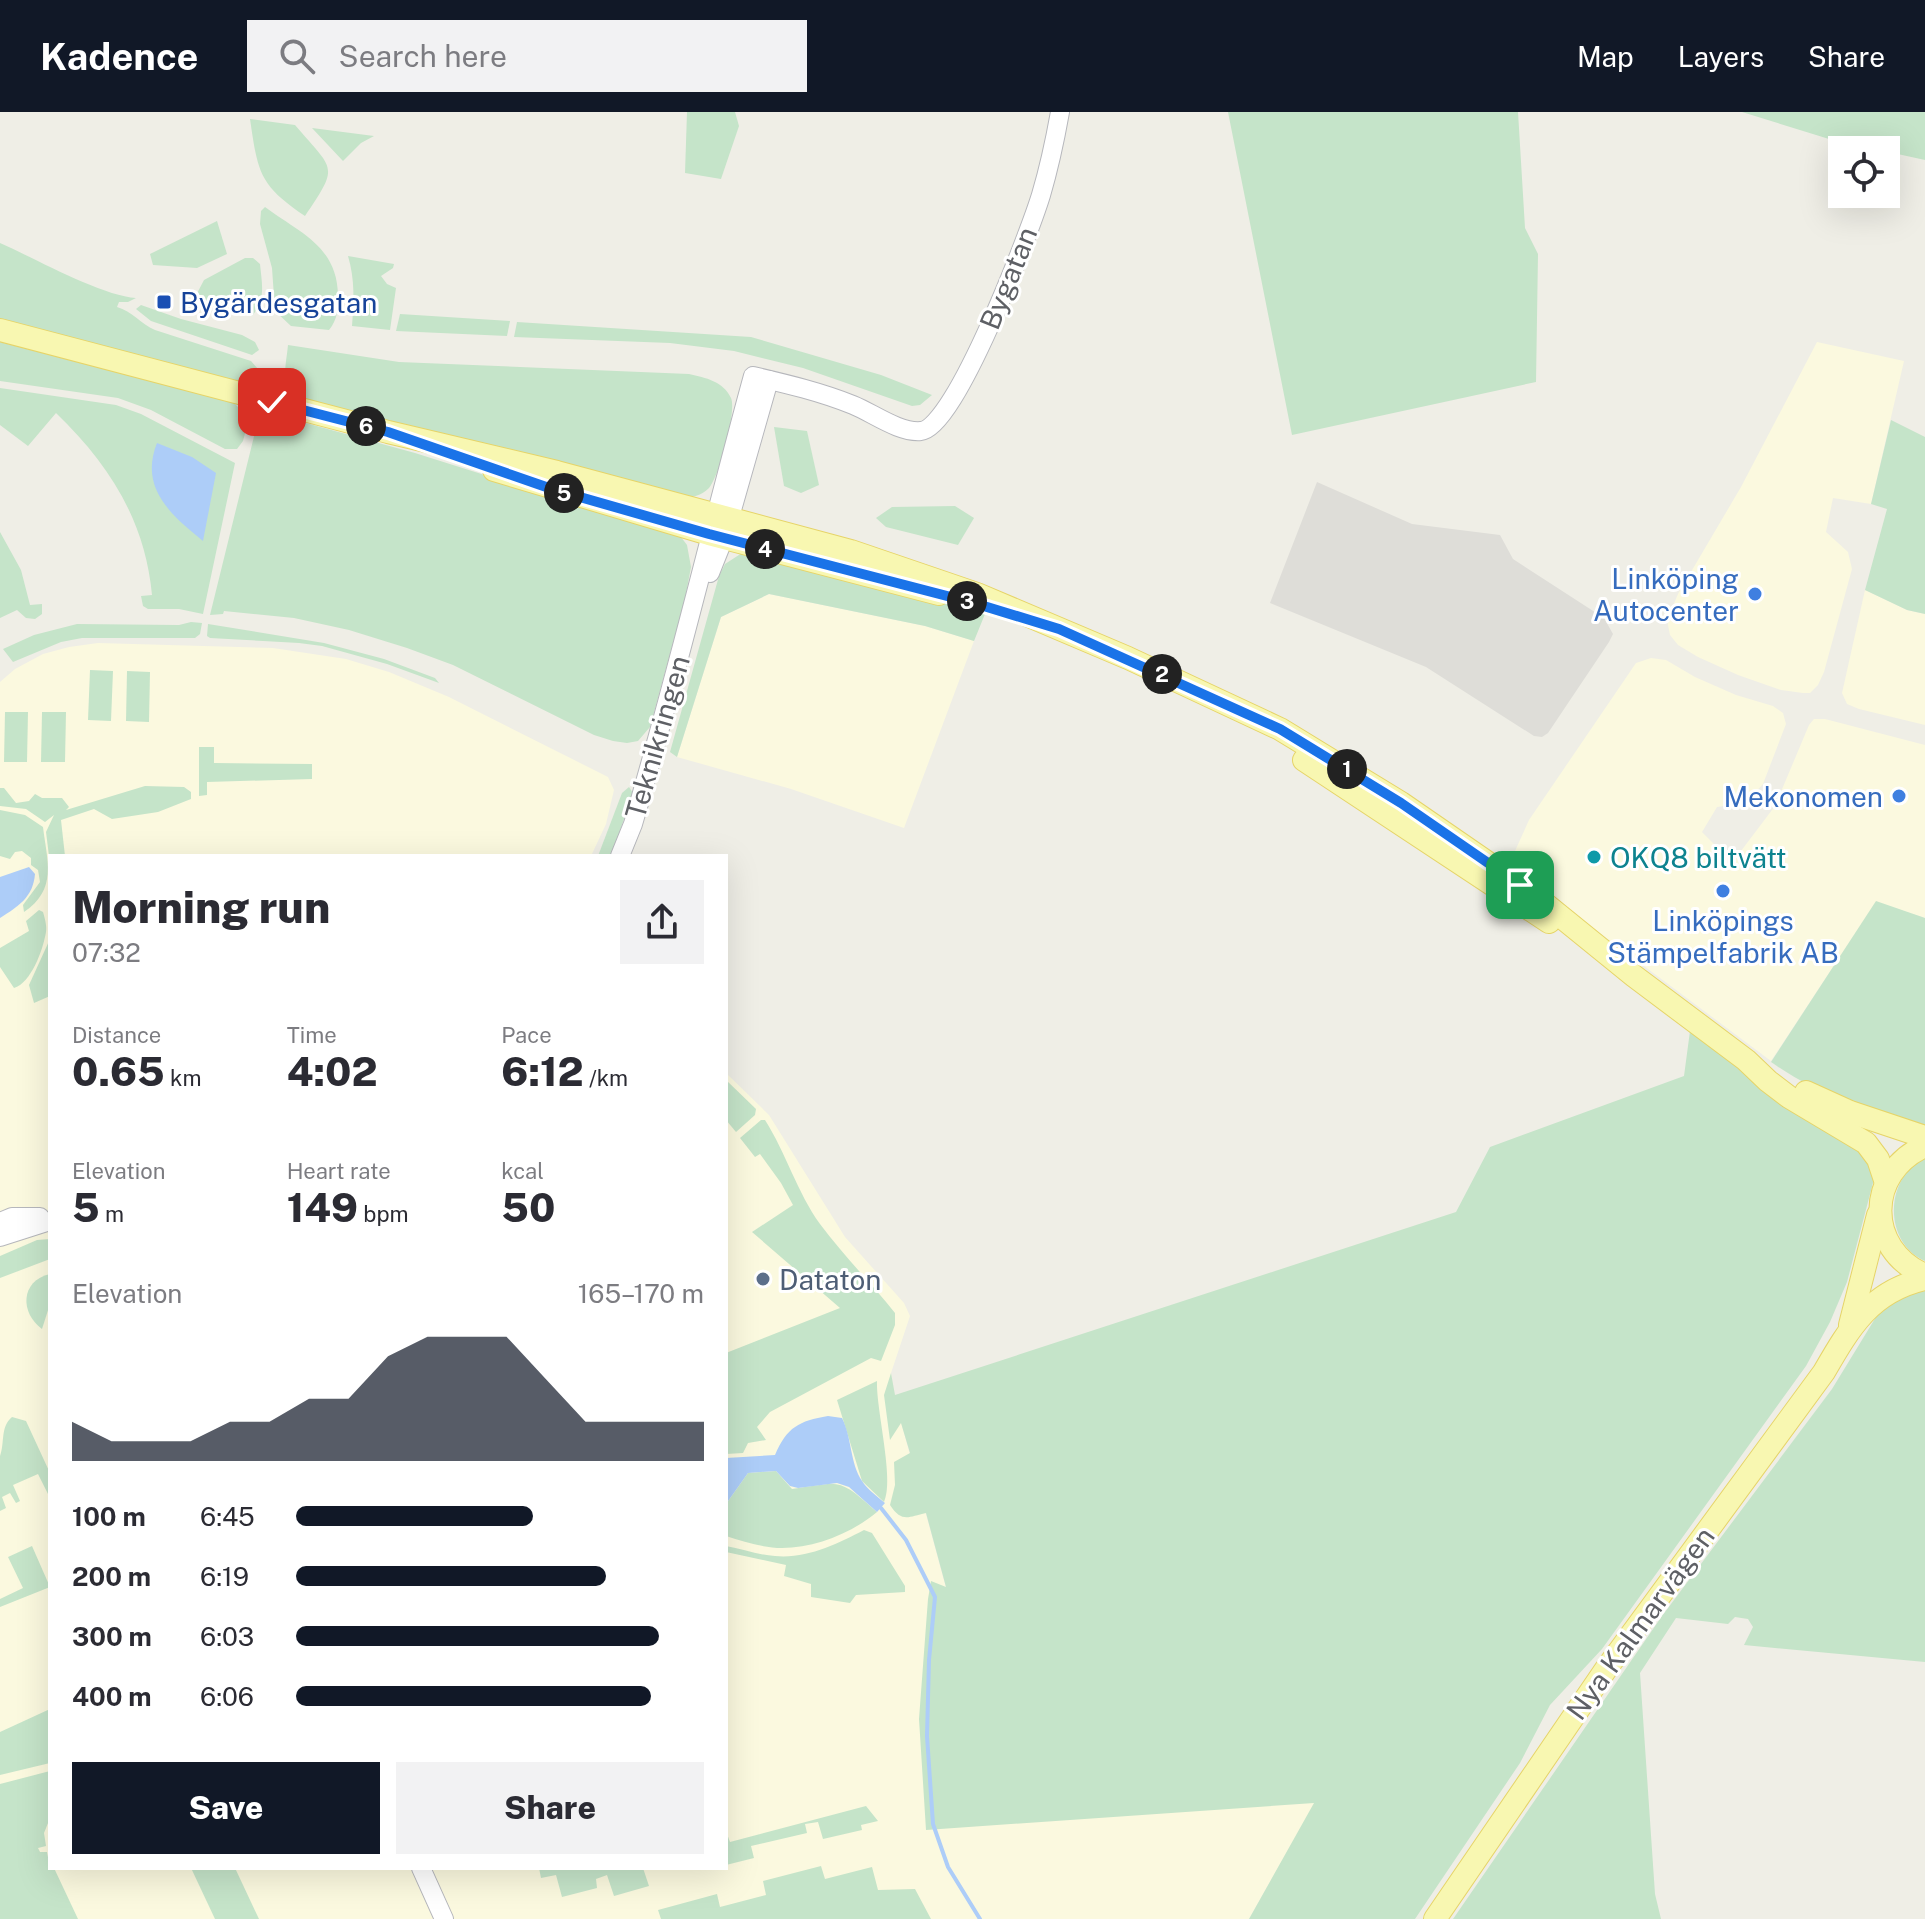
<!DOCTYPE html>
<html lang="en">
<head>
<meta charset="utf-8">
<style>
	body { margin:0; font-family:"Public Sans",sans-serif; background:#f2f2f3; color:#2b2b33; height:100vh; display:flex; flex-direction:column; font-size:30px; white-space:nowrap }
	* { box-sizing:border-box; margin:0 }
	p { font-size:26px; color:#7c7c81 }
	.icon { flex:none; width:44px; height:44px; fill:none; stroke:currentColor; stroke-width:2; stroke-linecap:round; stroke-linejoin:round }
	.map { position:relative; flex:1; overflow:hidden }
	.panel { position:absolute; left:48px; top:742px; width:680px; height:1016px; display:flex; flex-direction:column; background:#fff; border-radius:0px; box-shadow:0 8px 32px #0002 }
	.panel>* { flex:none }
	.buttons { position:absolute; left:1828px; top:24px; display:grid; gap:16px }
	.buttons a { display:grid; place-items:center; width:72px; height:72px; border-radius:0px; background:#fff; box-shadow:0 8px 32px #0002; font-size:40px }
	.pin { position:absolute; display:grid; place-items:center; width:68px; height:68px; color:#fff; margin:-34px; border-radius:16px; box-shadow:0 4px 12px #0006 }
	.km { position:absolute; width:40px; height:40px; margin:-20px; border-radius:50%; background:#222; color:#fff; font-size:22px; line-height:40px; text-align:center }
	.round { display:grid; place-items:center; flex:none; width:84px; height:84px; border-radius:0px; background:#f2f2f3 }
	.summary { display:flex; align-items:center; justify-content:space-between; height:136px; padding:0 24px }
	h1 { font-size:44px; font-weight:800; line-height:60px }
	.figures { display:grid; grid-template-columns:repeat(3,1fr); gap:12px; height:136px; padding:8px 24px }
	.figures div { display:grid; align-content:center }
	.figures b { font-size:40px; font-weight:800 }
	.figures small { font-size:22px; font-weight:400 }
	.figures p { font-size:22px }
	.chart { height:224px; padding:16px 24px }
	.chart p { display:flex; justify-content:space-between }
	.chart svg { width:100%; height:144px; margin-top:8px; fill:#111827; opacity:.7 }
	.cta { display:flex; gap:16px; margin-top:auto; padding:16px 24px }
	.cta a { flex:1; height:92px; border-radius:0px; background:#111827; color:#fff; font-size:32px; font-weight:800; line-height:92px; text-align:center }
	.cta a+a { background:#f2f2f3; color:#2b2b33 }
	ul { padding:0 24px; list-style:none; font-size:26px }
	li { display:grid; grid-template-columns:128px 96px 1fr; align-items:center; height:60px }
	li i { height:20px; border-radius:10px; background:#111827 }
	header { display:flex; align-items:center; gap:48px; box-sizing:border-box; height:112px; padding:0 40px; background:#111827; color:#fff }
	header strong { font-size:38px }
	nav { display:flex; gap:44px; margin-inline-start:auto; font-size:28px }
	.search { width:560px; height:72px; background:#f2f2f3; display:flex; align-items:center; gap:20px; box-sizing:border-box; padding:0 28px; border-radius:0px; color:#7c7c81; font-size:30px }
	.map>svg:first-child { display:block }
	.commercial { fill:#fbf9df }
	.industrial { fill:#deddd8 }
	.green { fill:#c5e4c9 }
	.water { fill:#adcdf8 }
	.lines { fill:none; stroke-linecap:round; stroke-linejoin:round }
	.stream { stroke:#adcdf8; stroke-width:4 }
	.minor-casing { stroke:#b6b7bc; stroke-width:20 }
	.major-casing { stroke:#e6d468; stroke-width:24 }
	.minor { stroke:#fff; stroke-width:18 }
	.major { stroke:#f8f7b1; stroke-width:22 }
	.route-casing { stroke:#fff; stroke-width:16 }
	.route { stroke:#1a73e8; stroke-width:10 }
	.transit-dot { fill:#1a4fb4; stroke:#fff; stroke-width:3 }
	.shop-dot { fill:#3f7fe0; stroke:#fff; stroke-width:3 }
	.culture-dot { fill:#0f9aa8; stroke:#fff; stroke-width:3 }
	.service-dot { fill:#5c6f8a; stroke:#fff; stroke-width:3 }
	.labels { text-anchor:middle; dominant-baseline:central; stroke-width:6; stroke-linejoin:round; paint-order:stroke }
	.street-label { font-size:28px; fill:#5e6065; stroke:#fff }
	.transit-label { font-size:28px; fill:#164399; stroke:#fff; text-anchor:start }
	.shop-label { font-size:28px; fill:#366cbe; stroke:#fff; text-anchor:end }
	.culture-label { font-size:28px; fill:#0d838f; stroke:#fff; text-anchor:start }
	.service-label { font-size:28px; fill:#4e5e75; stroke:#fff; text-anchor:start }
</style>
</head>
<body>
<header>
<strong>Kadence</strong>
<div class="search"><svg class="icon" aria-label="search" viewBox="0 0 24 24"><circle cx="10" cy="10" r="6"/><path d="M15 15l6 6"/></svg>Search here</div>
<nav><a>Map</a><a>Layers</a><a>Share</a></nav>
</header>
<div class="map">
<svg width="1925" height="1807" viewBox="0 0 1925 1807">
	<rect width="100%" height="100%" fill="#efeee6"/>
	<g class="commercial">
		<polygon points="1817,230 1904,249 1871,392 1833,386 1826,420 1848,440 1852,457 1824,560 1818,573 1810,581 1803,581 1781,578 1738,563 1698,545 1678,533 1670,523 1667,508 1678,482 1741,375"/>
		<polygon points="1865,478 1907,498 1925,502 1925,613 1859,597 1847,592 1842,581"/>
		<polygon points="769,482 925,514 974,529 904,716 791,677 677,645 721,505"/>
		<polygon points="98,531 273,536 346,547 389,560 449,585 608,665 614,678 606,712 591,744 50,744 50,1756 726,1756 726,961 769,1003 845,1125 904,1191 910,1204 891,1261 894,1284 946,1476 1315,1691 1249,1807 0,1807 0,570 15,557 43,542 69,535"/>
		<polygon points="1651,546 1666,548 1695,565 1736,583 1773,594 1783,601 1786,612 1763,672 1752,684 1738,692 1717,695 1702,720 1714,732 1738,743 1775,694 1809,613 1814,607 1825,607 1925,633 1925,806 1876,790 1771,949 1529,768 1519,760 1516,752 1515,739 1529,708 1636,551"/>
	</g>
	<polygon class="industrial" points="1317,370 1412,412 1500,423 1513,447 1604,506 1613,522 1609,530 1548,621 1542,625 1534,624 1426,555 1270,491"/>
	<g class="green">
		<polygon points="687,0 735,0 739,14 721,67 685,61"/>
		<polygon points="1228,0 1518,0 1525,116 1538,142 1536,270 1292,323"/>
		<polygon points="1742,0 1925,0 1925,48 1829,27"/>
		<path d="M250 7 295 13C334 59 340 52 305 104 259 73 258 61 250 7Z"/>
		<polygon points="312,16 374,24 361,31 343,49"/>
		<path d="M265 95C298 120 337 133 338 183 338 197 338 207 329 218L291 214 275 199 272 156 260 112 261 99Z"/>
		<polygon points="217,109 227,142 197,156 153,153 150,142"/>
		<path d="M0 131C34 146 102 184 136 186L128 190H119L117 195C132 199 141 212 155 218L251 249 258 257 260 265H252L246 273 0 208Z"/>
		<path d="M348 144 394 152 393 156 381 164 387 172 396 176 390 218 352 214C354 189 355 168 348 144Z"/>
		<path d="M245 146H253L260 152C262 173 266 187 252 204L193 189 204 168Z"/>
		<polygon points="141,193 181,207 242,223 255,230 259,238 252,243 151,209 136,197"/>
		<polygon points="400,202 510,209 507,224 396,219"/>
		<polygon points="517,210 751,225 881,263 932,283 920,293 912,294 803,256 734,239 670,231 514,225"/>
		<polygon points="0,230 234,291 249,306 243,329 237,337 225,337 151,298 118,286 0,269"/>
		<path d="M288 233 399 250 689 262C706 266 723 269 731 286 737 299 719 365 709 376 701 384 691 386 680 386L303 287C278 274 286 256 288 233Z"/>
		<path d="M0 276 116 293 141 302 235 351 203 502 179 497H148L143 494 141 484 152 483C145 408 109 352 56 301L28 334 0 313Z"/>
		<polygon points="267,303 284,305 415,341 681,425 687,433 691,455 685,487 650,615 638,629 627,631 613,629 594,623 453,553 407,536 349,518 294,506 224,499 223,502 210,503 258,308"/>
		<polygon points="1891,308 1925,325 1925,502 1907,498 1865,478 1887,397 1871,392"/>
		<polygon points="774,315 807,319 819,373 801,381 784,374"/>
		<polygon points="955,394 974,406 958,433 886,415 876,406 892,395"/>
		<polygon points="0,420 21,458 30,493 42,492 42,502 35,507 26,506 17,498 0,506"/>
		<polygon points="742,441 903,479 985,502 974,529 925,514 769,482 721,505 677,645 670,640 719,464 725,452"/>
		<polygon points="191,510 202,511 200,522 195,526 82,526 61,530 13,550 3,537 34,523 77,512 179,513"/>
		<polygon points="208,512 324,531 384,547 435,566 439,571 387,552 322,534 299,531 210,526 207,524"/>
		<polygon points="90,558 113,559 111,609 88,608"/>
		<polygon points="127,559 150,560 149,610 126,609"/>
		<polygon points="5,600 28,600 27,650 4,650"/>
		<polygon points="42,600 66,600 65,650 41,650"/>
		<polygon points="199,635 214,635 214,651 312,652 312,667 207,670 207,683 199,684"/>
		<polygon points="145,674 184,675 191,680 191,687 158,700 112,707 94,697 61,708 65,744 50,744 50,752 46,720 54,703 45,710 26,697 0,694 0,676 4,676 16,691 29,689 35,682 42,686 62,686 69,695 66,698"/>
		<polygon points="629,675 633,681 613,739 611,744 598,744 622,681"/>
		<path d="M0 698 25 703 43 715C47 749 58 777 24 800L23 793 40 770 38 758 31 753V746L22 739 15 740 10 747 0 744Z"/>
		<path d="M1876 789 1925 806V1013C1871 1001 1816 982 1771 950Z"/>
		<path d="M39 798 43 800C45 807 47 814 46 820 43 838 31 871 14 876L0 855V836L29 819 26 809Z"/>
		<polygon points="50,827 50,884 34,891 29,873"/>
		<path d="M1690 919 1851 1030 1869 1049 1874 1067 1847 1170 1830 1210 1806 1254 1602 1537 1550 1593 1520 1651 1415 1807H1249L1314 1691 926 1718 919 1607 928 1487 931 1469 946 1475 926 1401C908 1405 902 1411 890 1393L895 1373 894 1350 910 1341 901 1311 890 1328 884 1283 891 1261 895 1283 1456 1100 1490 1035 1684 964Z"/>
		<polygon points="726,968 756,997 755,1003 736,1020 726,1008"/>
		<path d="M761 1008H765C786 1041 797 1080 820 1112 843 1143 871 1171 895 1201V1213L881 1249 871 1246 770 1300 757 1315 766 1328 748 1331 743 1341 726 1342V1241L840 1196 752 1120 793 1093 781 1071 760 1042 755 1045 740 1026Z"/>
		<path d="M1925 1046V1149C1883 1131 1884 1065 1925 1046Z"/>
		<polygon points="50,1127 50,1147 0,1166 0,1144 37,1128"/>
		<path d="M50 1162V1192L42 1217C20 1201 20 1169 50 1162Z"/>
		<polygon points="1925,1179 1925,1550 1744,1533 1753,1515 1748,1507 1735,1505 1728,1512 1676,1506 1640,1561 1655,1782 1661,1807 1453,1807 1662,1504 1832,1277 1876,1205 1892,1189 1908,1182"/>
		<path d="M877 1269C876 1298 895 1369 884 1390L862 1369 837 1288Z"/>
		<path d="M12 1305 26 1309 50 1361V1386L38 1362 13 1373 20 1389 16 1391 10 1381 2 1385 6 1396 0 1399V1344C5 1331 0 1315 12 1305Z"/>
		<path d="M776 1359 792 1377C842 1370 838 1365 877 1400 852 1421 815 1436 782 1436 764 1436 744 1430 726 1424V1392L748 1361Z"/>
		<path d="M864 1418 872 1421 905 1474V1480L856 1483 850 1491 811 1485V1472L784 1464 786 1453 726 1440V1434C742 1437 759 1443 775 1444 807 1447 837 1432 864 1418Z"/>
		<polygon points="32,1434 50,1475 0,1495 0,1487 23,1476 8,1445"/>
		<polygon points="50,1597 50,1651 0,1663 0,1620"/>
		<polygon points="50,1659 50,1706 44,1721 46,1734 38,1736 40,1740 47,1740 50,1756 54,1756 78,1807 0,1807 0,1672"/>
		<polygon points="866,1694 878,1709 861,1713 862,1718 823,1727 818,1710 805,1712 807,1721 751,1734 754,1746 726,1753 726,1719 730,1730"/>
		<polygon points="821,1754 825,1767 872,1755 878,1778 915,1777 931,1807 661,1807 658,1798 717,1782 720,1795 766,1783 763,1769"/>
		<polygon points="191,1756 235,1756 259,1807 215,1807"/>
		<polygon points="539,1756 643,1756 649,1774 614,1784 607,1763 596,1767 597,1776 562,1785 556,1763 541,1766"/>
	</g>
	<g class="water">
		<path d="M157 331 192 345 216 361 203 429C171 403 139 376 157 331Z"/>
		<path d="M29 755 35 762C33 785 19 794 0 806V765Z"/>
		<path d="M828 1304 842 1306C852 1326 850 1351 862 1369 867 1377 878 1385 885 1391L877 1400 849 1375 837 1371 798 1376 790 1374 776 1359 748 1361 726 1392V1346L775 1343C787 1315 799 1309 828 1304Z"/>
	</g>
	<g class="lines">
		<polyline class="stream" points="881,1396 906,1428 935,1485 929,1548 927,1624 933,1712 948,1755 980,1807"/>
		<defs>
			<g id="minor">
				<polyline points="710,461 724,426 769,268"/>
				<path d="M620 744 633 712C677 563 712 413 753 264 787 272 821 280 853 293 873 301 899 321 921 319 955 317 1030 119 1041 83 1049 56 1055 28 1060 0"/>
				<polyline points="0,1110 12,1105 40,1105"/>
				<polyline points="0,1125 50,1109"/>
				<polyline points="421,1756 444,1807"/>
			</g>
			<g id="major">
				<polyline points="0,218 388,320 557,360 851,439 977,482 1128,546 1280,617 1401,691 1533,782 1634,864 1746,948 1768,969 1789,985 1866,1031 1878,1047 1886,1071"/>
				<polyline points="494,358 709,422 939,482"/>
				<polyline points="1304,648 1549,810"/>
				<polyline points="1806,980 1850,1000 1925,1025"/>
				<path d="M1925 1034C1866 1060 1865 1137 1925 1163"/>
				<polyline points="1850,1213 1878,1103"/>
				<path d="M1435 1807 1606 1557 1824 1260C1850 1215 1871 1179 1925 1167"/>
			</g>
		</defs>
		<use href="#minor" class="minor-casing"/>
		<use href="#major" class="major-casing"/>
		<use href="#minor" class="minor"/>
		<use href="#major" class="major"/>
	</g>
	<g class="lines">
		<defs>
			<polyline id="route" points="272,290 388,320 552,377 709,422 974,491 1059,517 1280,617 1401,691 1520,773"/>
		</defs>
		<use href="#route" class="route-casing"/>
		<use href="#route" class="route"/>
	</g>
	<rect class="transit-dot" x="156" y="182" width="16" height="16" rx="4"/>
	<g class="shop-dot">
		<circle cx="1755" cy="482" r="8"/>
		<circle cx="1899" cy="684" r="8"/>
		<circle cx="1723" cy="779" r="8"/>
	</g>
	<circle class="culture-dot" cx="1594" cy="745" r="8"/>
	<circle class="service-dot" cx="763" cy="1167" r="8"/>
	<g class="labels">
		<g class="street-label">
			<text transform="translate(1008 166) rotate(-68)">Bygatan</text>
			<text transform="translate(657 625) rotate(-74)">Teknikringen</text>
			<text transform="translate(1640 1511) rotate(-54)">Nya Kalmarvägen</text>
		</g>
		<g class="transit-label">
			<text x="180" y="190">Bygärdesgatan</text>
		</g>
		<g class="shop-label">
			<text x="1739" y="466">Linköping<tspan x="1739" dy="32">Autocenter</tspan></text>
			<text x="1883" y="684">Mekonomen</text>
			<text x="1723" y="808" text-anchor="middle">Linköpings<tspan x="1723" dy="32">Stämpelfabrik AB</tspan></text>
		</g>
		<g class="culture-label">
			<text x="1610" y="745">OKQ8 biltvätt</text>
		</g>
		<g class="service-label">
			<text x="779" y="1167">Dataton</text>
		</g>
	</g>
</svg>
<div class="buttons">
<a><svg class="icon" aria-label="locate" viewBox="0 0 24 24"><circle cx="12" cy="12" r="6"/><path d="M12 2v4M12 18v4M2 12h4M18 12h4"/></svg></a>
</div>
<div class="pin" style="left:1520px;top:773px;background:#1e9e55"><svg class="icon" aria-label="arrive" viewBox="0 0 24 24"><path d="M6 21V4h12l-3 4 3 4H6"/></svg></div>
<div class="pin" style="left:272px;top:290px;background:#d93025"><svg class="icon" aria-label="check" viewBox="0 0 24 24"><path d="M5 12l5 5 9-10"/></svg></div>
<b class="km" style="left:1347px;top:657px">1</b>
<b class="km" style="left:1162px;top:562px">2</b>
<b class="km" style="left:967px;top:489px">3</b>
<b class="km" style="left:765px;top:437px">4</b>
<b class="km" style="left:564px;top:381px">5</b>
<b class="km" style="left:366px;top:314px">6</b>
<section class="panel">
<div class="summary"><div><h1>Morning run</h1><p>07:32</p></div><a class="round"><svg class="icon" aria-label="share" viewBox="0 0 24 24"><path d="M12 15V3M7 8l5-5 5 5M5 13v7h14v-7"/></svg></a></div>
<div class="figures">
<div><p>Distance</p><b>0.65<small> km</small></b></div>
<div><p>Time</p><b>4:02</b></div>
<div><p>Pace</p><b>6:12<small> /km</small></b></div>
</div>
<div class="figures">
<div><p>Elevation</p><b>5<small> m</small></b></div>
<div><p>Heart rate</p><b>149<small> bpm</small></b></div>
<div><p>kcal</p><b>50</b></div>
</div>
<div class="chart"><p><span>Elevation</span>165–170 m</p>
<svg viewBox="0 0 160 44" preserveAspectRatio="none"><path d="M0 44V32L10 38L20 38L30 38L40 32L50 32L60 25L70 25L80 12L90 6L100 6L110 6L120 19L130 32L140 32L150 32L160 32V44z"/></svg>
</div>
<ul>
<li><b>100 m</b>6:45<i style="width:58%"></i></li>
<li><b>200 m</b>6:19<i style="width:76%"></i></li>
<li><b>300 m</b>6:03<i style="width:89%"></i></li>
<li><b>400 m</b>6:06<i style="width:87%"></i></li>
</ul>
<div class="cta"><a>Save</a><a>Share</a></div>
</section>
</div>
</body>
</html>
